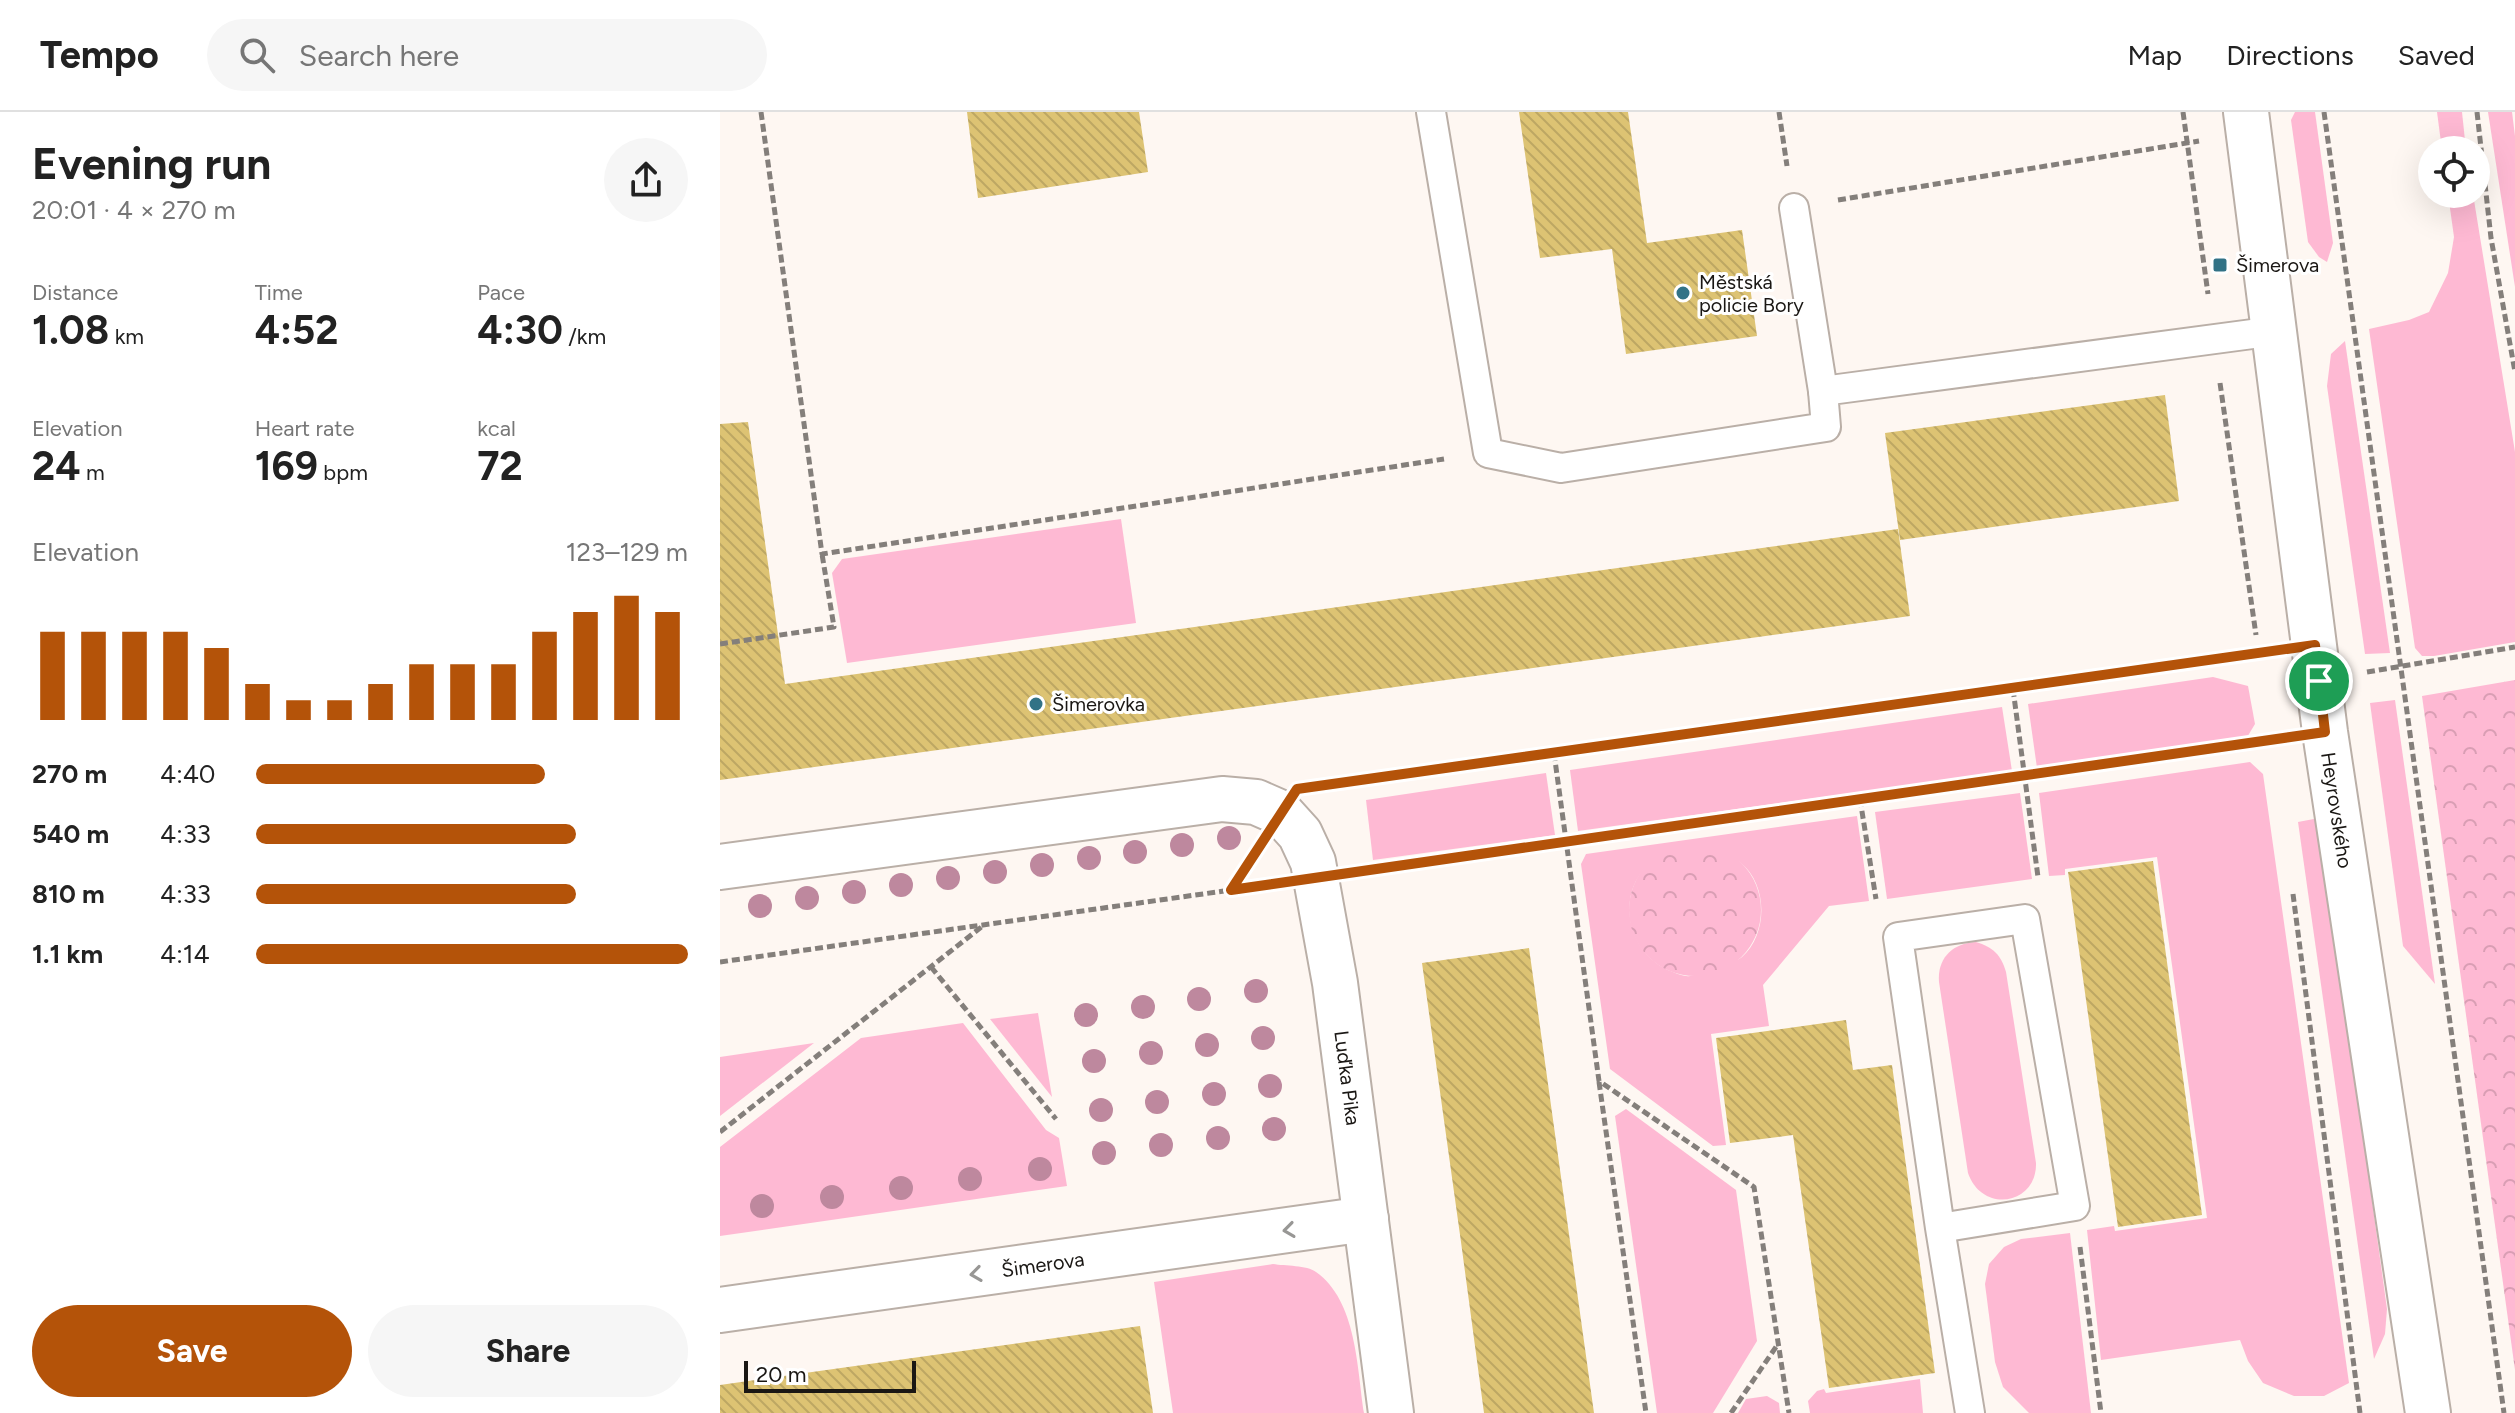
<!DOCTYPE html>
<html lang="en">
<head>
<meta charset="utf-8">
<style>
	body { margin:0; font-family:Figtree,sans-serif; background:#f6f6f6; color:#222; height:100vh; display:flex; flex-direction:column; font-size:30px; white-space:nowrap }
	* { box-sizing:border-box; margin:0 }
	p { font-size:26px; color:#767676 }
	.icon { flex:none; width:44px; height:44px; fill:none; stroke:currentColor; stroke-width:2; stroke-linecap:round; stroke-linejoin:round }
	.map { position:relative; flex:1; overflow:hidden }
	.drawer { display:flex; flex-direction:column; background:#fff; width:720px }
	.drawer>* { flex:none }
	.buttons { position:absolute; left:1698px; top:24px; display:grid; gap:16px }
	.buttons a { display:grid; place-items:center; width:72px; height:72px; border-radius:50%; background:#fff; box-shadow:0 8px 32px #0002; font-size:40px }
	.scale { position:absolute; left:24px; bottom:20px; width:172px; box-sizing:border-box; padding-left:8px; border:4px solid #1a1714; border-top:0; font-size:22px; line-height:28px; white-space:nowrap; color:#1a1714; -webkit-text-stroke:6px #fff; paint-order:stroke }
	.pin { position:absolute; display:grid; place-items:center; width:68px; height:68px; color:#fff; margin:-34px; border:4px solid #fff; border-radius:50%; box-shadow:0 2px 8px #0007 }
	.round { display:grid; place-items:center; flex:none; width:84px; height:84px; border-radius:42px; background:#f6f6f6 }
	.overview { display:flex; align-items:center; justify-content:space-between; height:136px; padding:0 32px }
	h1 { font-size:44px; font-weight:700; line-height:60px }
	.stats { display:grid; grid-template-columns:repeat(3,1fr); gap:12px; height:136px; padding:8px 32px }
	.stats div { display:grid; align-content:center }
	.stats b { font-size:40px; font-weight:700 }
	.stats small { font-size:22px; font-weight:400 }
	.stats p { font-size:22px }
	.chart { height:224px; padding:16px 32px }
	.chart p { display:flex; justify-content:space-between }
	.chart svg { width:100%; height:144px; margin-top:8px; stroke:#b45309; stroke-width:6 }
	.action { display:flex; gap:16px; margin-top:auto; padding:16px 32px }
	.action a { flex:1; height:92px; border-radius:48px; background:#b45309; color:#fff; font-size:32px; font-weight:700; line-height:92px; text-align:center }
	.action a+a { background:#f6f6f6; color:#222 }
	ul { padding:0 32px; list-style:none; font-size:26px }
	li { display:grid; grid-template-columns:128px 96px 1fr; align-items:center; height:60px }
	li i { height:20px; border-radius:10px; background:#b45309 }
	header { display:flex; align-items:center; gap:48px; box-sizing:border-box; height:112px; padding:0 40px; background:#fff; border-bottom:2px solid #e0e0e0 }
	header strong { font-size:38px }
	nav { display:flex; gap:44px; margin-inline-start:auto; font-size:28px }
	.search { width:560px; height:72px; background:#f6f6f6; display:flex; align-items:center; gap:20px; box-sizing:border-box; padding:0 28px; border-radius:44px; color:#767676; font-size:30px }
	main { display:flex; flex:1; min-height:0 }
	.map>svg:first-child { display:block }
	.grass { fill:#feb9d3; fill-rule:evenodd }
	.park { fill:url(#park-crowns) }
	.building { fill:url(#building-back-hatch) }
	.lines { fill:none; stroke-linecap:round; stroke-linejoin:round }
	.service-casing { stroke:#baafa7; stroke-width:32 }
	.minor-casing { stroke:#baafa7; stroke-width:48 }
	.path { stroke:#847f7b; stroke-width:5; stroke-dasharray:8 4; stroke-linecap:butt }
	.service { stroke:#fff; stroke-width:28 }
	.minor { stroke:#fff; stroke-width:44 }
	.tree { fill:#be889e }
	.oneway { stroke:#989795 }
	.route-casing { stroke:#fff; stroke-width:16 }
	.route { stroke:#b45309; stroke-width:10 }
	.poi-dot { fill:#327286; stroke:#fff; stroke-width:3 }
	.labels { text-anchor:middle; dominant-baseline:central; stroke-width:6; stroke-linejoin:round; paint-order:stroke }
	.poi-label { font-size:20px; fill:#1a1714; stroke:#fff; text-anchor:start }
	.street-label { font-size:20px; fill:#1a1714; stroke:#fff }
</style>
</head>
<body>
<header>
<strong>Tempo</strong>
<div class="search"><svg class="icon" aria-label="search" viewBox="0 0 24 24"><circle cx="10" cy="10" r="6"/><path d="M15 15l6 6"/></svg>Search here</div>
<nav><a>Map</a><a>Directions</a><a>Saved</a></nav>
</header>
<main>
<section class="drawer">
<div class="overview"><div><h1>Evening run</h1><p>20:01 · 4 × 270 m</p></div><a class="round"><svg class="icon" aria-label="share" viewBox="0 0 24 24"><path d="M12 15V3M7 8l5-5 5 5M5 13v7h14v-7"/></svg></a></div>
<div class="stats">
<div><p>Distance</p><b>1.08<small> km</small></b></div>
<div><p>Time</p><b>4:52</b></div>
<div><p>Pace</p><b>4:30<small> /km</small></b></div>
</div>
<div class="stats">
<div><p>Elevation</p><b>24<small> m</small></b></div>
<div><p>Heart rate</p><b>169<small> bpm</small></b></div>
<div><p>kcal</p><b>72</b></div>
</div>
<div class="chart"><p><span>Elevation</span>123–129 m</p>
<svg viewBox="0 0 160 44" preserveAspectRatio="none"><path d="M5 44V17M15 44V17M25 44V17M35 44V17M45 44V22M55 44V33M65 44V38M75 44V38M85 44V33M95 44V27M105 44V27M115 44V27M125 44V17M135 44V11M145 44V6M155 44V11"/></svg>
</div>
<ul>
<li><b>270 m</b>4:40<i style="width:67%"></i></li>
<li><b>540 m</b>4:33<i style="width:74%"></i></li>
<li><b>810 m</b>4:33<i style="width:74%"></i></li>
<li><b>1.1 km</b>4:14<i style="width:100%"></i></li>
</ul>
<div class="action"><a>Save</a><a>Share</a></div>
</section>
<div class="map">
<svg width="1795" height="1301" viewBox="0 0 1795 1301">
	<defs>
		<pattern id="park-crowns" width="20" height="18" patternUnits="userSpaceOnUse" patternTransform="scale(2)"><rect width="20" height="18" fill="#feb9d3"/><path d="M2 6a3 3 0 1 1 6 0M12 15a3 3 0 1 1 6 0" fill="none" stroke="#d99eb4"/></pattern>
		<pattern id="building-back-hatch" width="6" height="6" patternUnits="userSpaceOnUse" patternTransform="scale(2)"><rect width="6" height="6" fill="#ddc373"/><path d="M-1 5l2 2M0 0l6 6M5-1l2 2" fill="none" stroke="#bda763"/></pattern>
	</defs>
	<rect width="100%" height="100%" fill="#fef7f2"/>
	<g class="grass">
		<polygon points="1575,0 1595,0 1613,131 1607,150 1599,145 1588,130 1571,8"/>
		<polygon points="1717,0 1742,0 1746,38 1722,38"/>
		<polygon points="1768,0 1792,0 1795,24 1795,175"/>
		<polygon points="1728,82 1753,82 1795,340 1795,530 1714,544 1702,544 1695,536 1649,217 1689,208 1709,200 1728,161 1734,125"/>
		<polygon points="1625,229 1670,541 1645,542 1607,274 1611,242"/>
		<polygon points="401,407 416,511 127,551 112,461 122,447"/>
		<polygon points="1493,565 1528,574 1535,612 1526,627 1317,656 1308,592"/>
		<polygon points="1675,588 1715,872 1683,834 1650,591"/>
		<polygon points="1282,595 1292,659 858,719 850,658"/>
		<polygon points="1530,650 1543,662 1629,1271 1604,1284 1574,1284 1543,1271 1528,1249 1520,1228 1381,1248 1367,1118 1394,1114 1395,1119 1487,1106 1437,745 1345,757 1345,763 1329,764 1319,681"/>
		<polygon points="826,661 835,723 653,748 646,688"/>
		<polygon points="1300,681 1312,767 1167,787 1155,700"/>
		<path d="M1137 704 1149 789 1109 794 1043 873 1049 914 991 922 1006 1033 993 1034 890 957 861 752 866 742ZM970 733C988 733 1007 740 1021 751 1048 773 1048 822 1022 845 1015 851 1003 853 994 856 987 859 978 863 970 864 965 865 958 862 953 860 910 845 894 787 927 754 939 741 953 737 970 733Z"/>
		<polygon points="1599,706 1667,1197 1665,1222 1654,1247 1578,710"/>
		<path d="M1256 830C1273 835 1281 843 1286 860L1316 1051C1317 1093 1262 1102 1248 1061L1219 870C1217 846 1233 831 1256 830Z"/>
		<polygon points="318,901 332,985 270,907"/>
		<polygon points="243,911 326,1018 339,1026 347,1074 0,1124 0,1035 141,926"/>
		<polygon points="94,931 0,1004 0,945"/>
		<polygon points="906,997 1016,1078 1037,1229 993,1301 937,1301 895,1004"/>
		<polygon points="1350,1121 1371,1301 1309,1301 1283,1275 1275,1250 1265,1172 1269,1152 1284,1135 1301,1127"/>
		<path d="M553 1152C565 1154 587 1153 596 1160 637 1189 637 1256 644 1301H453L434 1170Z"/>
		<polygon points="1200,1267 1203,1301 1090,1301 1088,1289 1097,1279 1104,1277 1106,1281"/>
		<polygon points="1047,1284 1059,1291 1060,1301 1018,1301 1026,1287"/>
	</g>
	<g class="park">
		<polygon points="1795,568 1795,1258 1702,584"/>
		<circle cx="975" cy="798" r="66"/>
	</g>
	<g class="building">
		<polygon points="247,0 419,0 428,60 258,86"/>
		<polygon points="799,0 908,0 927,131 1022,118 1037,224 906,242 892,137 820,146"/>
		<polygon points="1445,283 1459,389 1180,428 1165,321"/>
		<polygon points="28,310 65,572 1178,417 1190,504 0,668 0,312"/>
		<polygon points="1433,749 1482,1103 1398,1115 1348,760"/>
		<polygon points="809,836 874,1301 764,1301 741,1130 702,851"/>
		<polygon points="1126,908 1133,958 1172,953 1215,1261 1109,1276 1073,1023 1010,1031 996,926"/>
		<polygon points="420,1214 433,1301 0,1301 0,1273"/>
	</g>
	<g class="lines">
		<defs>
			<g id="service">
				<polyline points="711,0 768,341 841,356 1106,315 1103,279 1555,219"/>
				<polyline points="1074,96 1103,279"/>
				<polyline points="1220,1116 1355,1094 1305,807 1178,825 1220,1116 1250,1301"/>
			</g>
			<g id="minor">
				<path id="s1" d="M1526 0 1605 620 1708 1301"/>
				<path id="s2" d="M0 755 502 687 536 690 561 701 580 722 593 750 615 871 671 1301"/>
				<path id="s3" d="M0 1198 646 1107"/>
			</g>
		</defs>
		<use href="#service" class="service-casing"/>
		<use href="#minor" class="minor-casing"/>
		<g class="path">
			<polyline points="41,0 102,442 724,347"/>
			<polyline points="1059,0 1067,54"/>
			<polyline points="1463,0 1488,182"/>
			<polyline points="1604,0 1784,1301"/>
			<polyline points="1757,0 1771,126 1795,260"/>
			<polyline points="1118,88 1479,29"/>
			<polyline points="1500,271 1536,523"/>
			<polyline points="0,532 114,515 102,442"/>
			<polyline points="1647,560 1795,535"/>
			<polyline points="1293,577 1318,765"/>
			<polyline points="834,641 879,969 1034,1075 1069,1301"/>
			<polyline points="606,673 1542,541"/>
			<polyline points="1140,687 1156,787"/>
			<polyline points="646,758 1555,628"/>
			<polyline points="511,778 545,772"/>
			<polyline points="1573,782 1640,1301"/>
			<polyline points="0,850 511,778 532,745"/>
			<polyline points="211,855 336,1007"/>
			<polyline points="879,970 926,1301"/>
			<polyline points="0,1020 264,813"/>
			<polyline points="1360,1135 1381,1301"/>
			<polyline points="1011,1301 1058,1232"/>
		</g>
		<use href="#service" class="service"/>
		<use href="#minor" class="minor"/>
	</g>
	<g class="tree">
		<circle cx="509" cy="726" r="12"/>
		<circle cx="462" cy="733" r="12"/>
		<circle cx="415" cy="740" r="12"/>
		<circle cx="369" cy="746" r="12"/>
		<circle cx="322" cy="753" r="12"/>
		<circle cx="275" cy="760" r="12"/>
		<circle cx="228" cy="766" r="12"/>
		<circle cx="181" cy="773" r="12"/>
		<circle cx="134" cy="780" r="12"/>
		<circle cx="87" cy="786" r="12"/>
		<circle cx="40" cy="794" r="12"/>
		<circle cx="536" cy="879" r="12"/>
		<circle cx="479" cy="887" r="12"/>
		<circle cx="423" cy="895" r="12"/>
		<circle cx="366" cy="903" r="12"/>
		<circle cx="543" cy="926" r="12"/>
		<circle cx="487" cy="933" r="12"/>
		<circle cx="431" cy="941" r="12"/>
		<circle cx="374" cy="949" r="12"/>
		<circle cx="550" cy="974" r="12"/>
		<circle cx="494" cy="982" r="12"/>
		<circle cx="437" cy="990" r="12"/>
		<circle cx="381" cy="998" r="12"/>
		<circle cx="554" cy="1017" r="12"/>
		<circle cx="498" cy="1026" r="12"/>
		<circle cx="441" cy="1033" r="12"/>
		<circle cx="384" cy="1041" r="12"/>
		<circle cx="320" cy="1057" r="12"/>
		<circle cx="250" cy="1067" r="12"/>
		<circle cx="181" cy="1076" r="12"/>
		<circle cx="112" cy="1085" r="12"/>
		<circle cx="42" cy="1094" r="12"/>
	</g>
	<defs><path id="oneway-chevron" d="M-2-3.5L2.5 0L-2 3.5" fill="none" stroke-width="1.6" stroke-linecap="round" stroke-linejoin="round" transform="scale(2)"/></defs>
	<g class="oneway">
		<use href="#oneway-chevron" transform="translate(569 1118) rotate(172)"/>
		<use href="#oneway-chevron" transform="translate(256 1162) rotate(172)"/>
	</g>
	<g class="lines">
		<defs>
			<polygon id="route" points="1595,533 1605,620 511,778 577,677"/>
		</defs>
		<use href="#route" class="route-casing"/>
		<use href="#route" class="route"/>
	</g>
	<g class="poi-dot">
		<rect x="1492" y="145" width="16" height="16" rx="4"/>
		<circle cx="963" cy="181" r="8"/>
		<circle cx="316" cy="592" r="8"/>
	</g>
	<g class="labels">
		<g class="poi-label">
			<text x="1516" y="153">Šimerova</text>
			<text x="979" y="170">Městská<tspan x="979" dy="23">policie Bory</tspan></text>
			<text x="332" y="592">Šimerovka</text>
		</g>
		<g class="street-label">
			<text stroke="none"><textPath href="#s1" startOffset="704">Heyrovského</textPath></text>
			<text stroke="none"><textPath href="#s2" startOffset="846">Luďka Pika</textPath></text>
			<text stroke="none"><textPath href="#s3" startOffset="326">Šimerova</textPath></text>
		</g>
	</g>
</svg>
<div class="buttons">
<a><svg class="icon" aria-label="locate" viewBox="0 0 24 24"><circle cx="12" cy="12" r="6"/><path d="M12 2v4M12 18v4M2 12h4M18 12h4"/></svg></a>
</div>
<div class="scale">20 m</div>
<div class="pin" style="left:1599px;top:569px;background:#1e9e55"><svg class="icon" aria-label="arrive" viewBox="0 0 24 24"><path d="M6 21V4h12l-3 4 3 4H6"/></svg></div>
</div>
</main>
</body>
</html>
